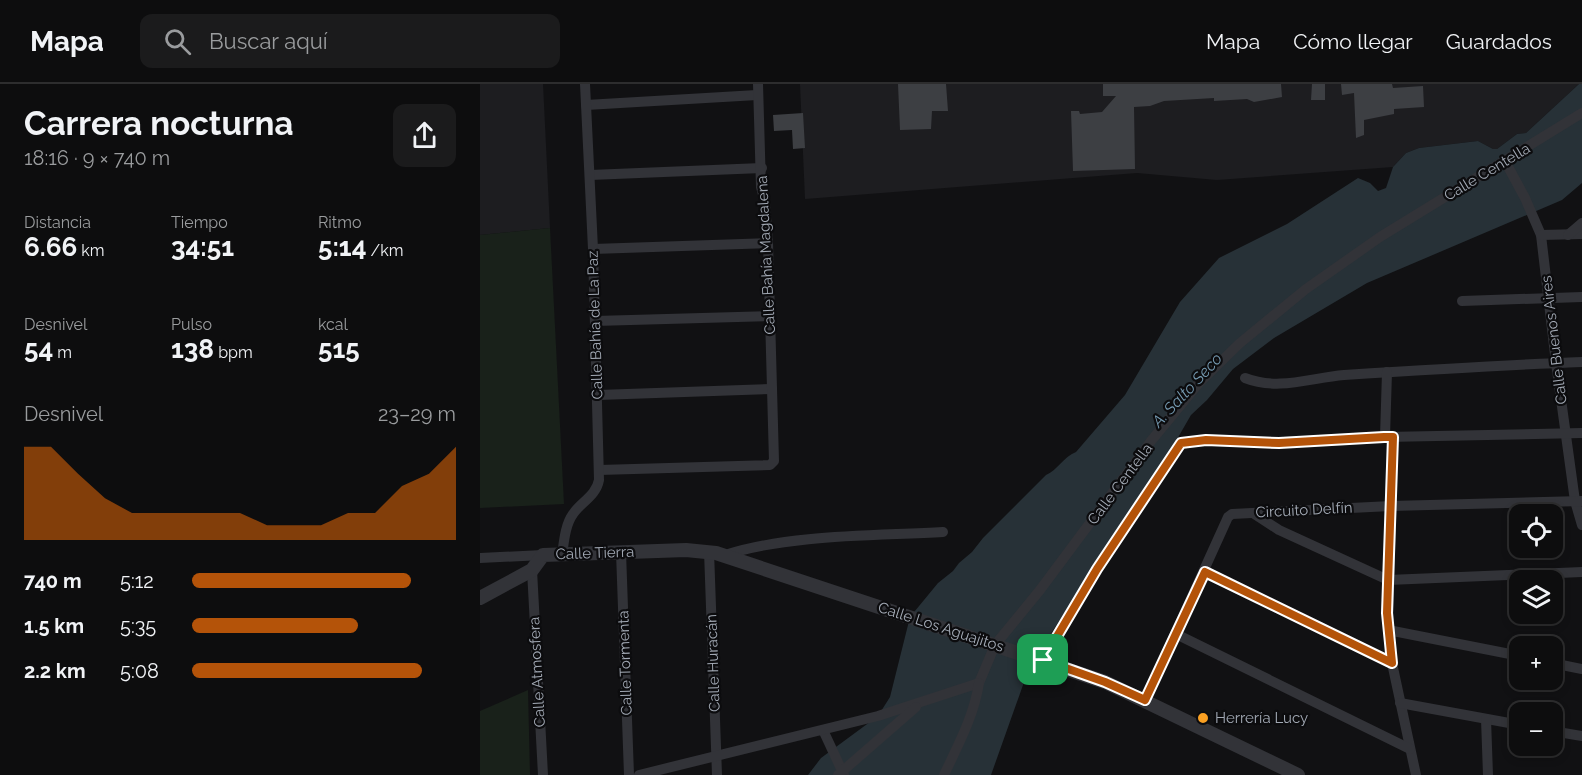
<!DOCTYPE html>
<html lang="es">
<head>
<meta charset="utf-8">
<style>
	body { margin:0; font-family:Raleway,sans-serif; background:#1b1b1c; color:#f1f3f6; height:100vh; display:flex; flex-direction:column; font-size:22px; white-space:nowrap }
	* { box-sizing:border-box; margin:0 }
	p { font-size:20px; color:#9a9c9e }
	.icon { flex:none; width:33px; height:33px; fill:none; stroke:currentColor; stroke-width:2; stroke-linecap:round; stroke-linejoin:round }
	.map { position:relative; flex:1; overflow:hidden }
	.drawer { display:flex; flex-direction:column; background:#0d0d0e; width:480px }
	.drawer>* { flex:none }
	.buttons { position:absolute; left:1029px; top:420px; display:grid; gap:12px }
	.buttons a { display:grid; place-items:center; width:54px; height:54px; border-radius:12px; background:#0d0d0e; box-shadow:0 3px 9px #0003,0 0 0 2px #2d2d2e; font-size:30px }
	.pin { position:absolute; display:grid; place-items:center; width:51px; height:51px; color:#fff; margin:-26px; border-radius:12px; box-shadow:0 3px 9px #0006 }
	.round { display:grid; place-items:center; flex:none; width:63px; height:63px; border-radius:12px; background:#1b1b1c }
	.overview { display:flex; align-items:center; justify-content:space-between; height:102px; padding:0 24px }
	h1 { font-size:33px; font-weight:700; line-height:45px }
	.metrics { display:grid; grid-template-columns:repeat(3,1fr); gap:9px; height:102px; padding:6px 24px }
	.metrics div { display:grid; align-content:center }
	.metrics b { font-size:26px; font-weight:700 }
	.metrics small { font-size:16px; font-weight:400 }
	.metrics p { font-size:16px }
	.chart { height:168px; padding:12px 24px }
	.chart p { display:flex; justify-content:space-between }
	.chart svg { width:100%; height:108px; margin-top:6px; fill:#b45309; opacity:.7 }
	ul { padding:0 24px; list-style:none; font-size:20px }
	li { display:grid; grid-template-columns:96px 72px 1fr; align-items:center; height:45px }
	li i { height:15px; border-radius:8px; background:#b45309 }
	header { display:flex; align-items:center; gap:36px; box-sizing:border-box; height:84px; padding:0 30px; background:#0d0d0e; border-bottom:2px solid #2d2d2e }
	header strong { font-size:28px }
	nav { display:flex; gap:33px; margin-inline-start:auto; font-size:21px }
	.search { width:420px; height:54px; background:#1b1b1c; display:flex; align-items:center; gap:15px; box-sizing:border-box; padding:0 21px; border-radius:12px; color:#9a9c9e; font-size:22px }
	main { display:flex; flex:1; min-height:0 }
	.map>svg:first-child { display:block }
	.built { fill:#1d1d20 }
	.green { fill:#19211a }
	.water { fill:#273137 }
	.building { fill:#3d3f43 }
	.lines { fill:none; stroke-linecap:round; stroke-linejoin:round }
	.minor { stroke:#323338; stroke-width:10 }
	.tertiary { stroke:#323338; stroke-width:14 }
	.route-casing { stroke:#fff; stroke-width:12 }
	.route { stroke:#b45309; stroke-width:8 }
	.poi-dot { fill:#faa022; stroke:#0c0c0e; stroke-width:2 }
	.labels { text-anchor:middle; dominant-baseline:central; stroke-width:4.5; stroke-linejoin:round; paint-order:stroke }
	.street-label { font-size:15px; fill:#a2a9b4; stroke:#0c0c0e }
	.poi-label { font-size:15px; fill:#a2a9b4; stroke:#0c0c0e; text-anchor:start }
	.water-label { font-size:16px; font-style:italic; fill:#769bb2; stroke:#0c0c0e }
</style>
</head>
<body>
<header>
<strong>Mapa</strong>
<div class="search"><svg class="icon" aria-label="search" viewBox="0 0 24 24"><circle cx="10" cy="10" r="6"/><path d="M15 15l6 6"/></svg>Buscar aquí</div>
<nav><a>Mapa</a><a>Cómo llegar</a><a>Guardados</a></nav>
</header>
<main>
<section class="drawer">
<div class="overview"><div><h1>Carrera nocturna</h1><p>18:16 · 9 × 740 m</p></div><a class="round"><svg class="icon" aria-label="share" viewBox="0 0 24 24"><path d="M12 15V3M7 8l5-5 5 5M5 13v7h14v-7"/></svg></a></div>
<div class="metrics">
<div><p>Distancia</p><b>6.66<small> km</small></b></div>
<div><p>Tiempo</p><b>34:51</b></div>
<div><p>Ritmo</p><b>5:14<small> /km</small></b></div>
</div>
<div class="metrics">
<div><p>Desnivel</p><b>54<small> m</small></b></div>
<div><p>Pulso</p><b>138<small> bpm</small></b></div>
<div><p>kcal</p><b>515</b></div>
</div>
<div class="chart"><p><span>Desnivel</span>23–29 m</p>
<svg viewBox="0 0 160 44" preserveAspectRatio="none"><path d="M0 44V6L10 6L20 17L30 27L40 33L50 33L60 33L70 33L80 33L90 38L100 38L110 38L120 33L130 33L140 22L150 17L160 6V44z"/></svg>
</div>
<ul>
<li><b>740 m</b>5:12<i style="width:83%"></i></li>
<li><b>1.5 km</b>5:35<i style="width:63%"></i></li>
<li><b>2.2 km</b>5:08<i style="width:87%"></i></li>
</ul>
</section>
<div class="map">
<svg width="1102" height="691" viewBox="0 0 1102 691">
	<rect width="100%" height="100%" fill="#111113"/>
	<g class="built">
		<polygon points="0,0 63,0 70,144 0,151"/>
		<polygon points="320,0 1099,0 1046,49 1037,50 1017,65 1013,65 998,57 939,64 926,69 913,83 737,96 657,89 325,115"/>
	</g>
	<g class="green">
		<polygon points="70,144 84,420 0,424 0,151"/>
		<polygon points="48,606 50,691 0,691 0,627"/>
	</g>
	<path class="water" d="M1099 0H1102V99L1082 116 887 199 794 254 753 285 727 316 711 331 689 369 570 551 559 556 511 691H328L341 674 398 632 410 613 430 533 458 499 473 487 479 479 492 468 503 454 566 391C578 386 583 373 596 368L645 311 700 218 739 174 807 140 878 94 890 99 898 107 906 104 913 83 926 69 939 64 998 57 1013 65H1017L1037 50 1046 49Z"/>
	<g class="building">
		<polygon points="418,0 466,0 468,27 452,27 451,45 420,46"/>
		<polygon points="623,0 801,0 802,13 774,18 767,15 734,17 734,14 684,17 670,22 654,23 655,85 593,87 591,27 599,27 600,30 622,28 636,12 623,12"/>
		<polygon points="832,0 845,0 845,16 831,16"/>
		<polygon points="861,0 912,0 913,4 943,2 944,23 914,25 914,30 884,36 884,51 876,54 874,9 862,11"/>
		<polygon points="323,29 325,64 313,65 312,46 294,47 293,31"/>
	</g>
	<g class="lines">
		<g class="minor">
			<polyline points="106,21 277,11"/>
			<polyline points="1025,77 1045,114 1061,151 1076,279 1095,417 1102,441"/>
			<polyline points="110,91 282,84"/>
			<polyline points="1061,151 1102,150"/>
			<polyline points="1088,151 1102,139"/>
			<polyline points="113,165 288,159"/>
			<polyline points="982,217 1102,213"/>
			<polyline points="115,237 290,232"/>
			<path d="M765 294C798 307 830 294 864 291 943 286 1023 281 1102 278"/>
			<polyline points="118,311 292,305"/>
			<polyline points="905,353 907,288"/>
			<polyline points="913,353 908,546 912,579 936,691"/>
			<polyline points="119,386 290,381 294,377 288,159 285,118 281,103 278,0"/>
			<polyline points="773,429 799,446 908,496 1102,488"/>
			<polyline points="229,467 237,691"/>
			<polyline points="141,468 149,691"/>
			<path d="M82 471C84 458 85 441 93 430 101 418 116 412 119 396L113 165 105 0"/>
			<path d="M245 471C311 450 394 452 463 448"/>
			<polyline points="0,474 63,471"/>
			<polyline points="52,486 63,691"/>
			<polyline points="725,488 912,579"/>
			<polyline points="908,546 1040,572"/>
			<polyline points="696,550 930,665"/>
			<polyline points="563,576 617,485 701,359 726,356 799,359 905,353 1102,349"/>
			<polyline points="1072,579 1102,585"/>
			<polyline points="665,616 748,433 752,430 911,422 1102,417"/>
			<polyline points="920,619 1040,641"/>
			<polyline points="1006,635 1008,691"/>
			<polyline points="343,646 364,691"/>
			<polyline points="1072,647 1102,652"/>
			<polyline points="159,691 398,632 499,599 515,561 560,506 671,357 718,300 760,259 826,205 900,153 1102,29"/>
			<polyline points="358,691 436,623"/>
			<path d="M464 691C478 661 494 632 499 599"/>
		</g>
		<polyline class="tertiary" points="0,514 52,486 63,471 206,466 236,469 625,598 818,691"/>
	</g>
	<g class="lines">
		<defs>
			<polygon id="route" points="904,353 913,353 907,529 912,579 725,488 665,616 625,598 563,576 617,485 701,359 726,356 799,359"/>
		</defs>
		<use href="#route" class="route-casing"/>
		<use href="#route" class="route"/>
	</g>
	<circle class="poi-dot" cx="723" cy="634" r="6"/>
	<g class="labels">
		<g class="street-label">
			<text transform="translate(1007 88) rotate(-31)">Calle Centella</text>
			<text transform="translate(286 171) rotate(-93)">Calle Bahía Magdalena</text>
			<text transform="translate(115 241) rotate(-92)">Calle Bahía de La Paz</text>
			<text transform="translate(1074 256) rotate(-97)">Calle Buenos Aires</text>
			<text transform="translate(640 400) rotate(-53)">Calle Centella</text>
			<text transform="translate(824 426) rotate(-3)">Circuito Delfín</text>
			<text transform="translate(115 469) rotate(-2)">Calle Tierra</text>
			<text transform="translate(461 543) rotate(18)">Calle Los Aguajitos</text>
			<text transform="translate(145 579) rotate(-92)">Calle Tormenta</text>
			<text transform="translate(233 579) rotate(-92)">Calle Huracán</text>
			<text transform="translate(57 588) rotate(-93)">Calle Atmosfera</text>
		</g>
		<g class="poi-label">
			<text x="735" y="634">Herrería Lucy</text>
		</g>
		<g class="water-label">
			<text transform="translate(707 306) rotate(-47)">A. Salto Seco</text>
		</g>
	</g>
</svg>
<div class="buttons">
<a><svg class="icon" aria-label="locate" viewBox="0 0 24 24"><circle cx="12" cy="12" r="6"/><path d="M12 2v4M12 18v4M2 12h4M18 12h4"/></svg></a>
<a><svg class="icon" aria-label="layers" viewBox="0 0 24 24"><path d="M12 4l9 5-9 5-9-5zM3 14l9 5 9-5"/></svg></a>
<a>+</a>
<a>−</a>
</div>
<div class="pin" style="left:563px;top:576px;background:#1e9e55"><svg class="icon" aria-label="arrive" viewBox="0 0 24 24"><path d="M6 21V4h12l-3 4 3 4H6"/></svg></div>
</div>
</main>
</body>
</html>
